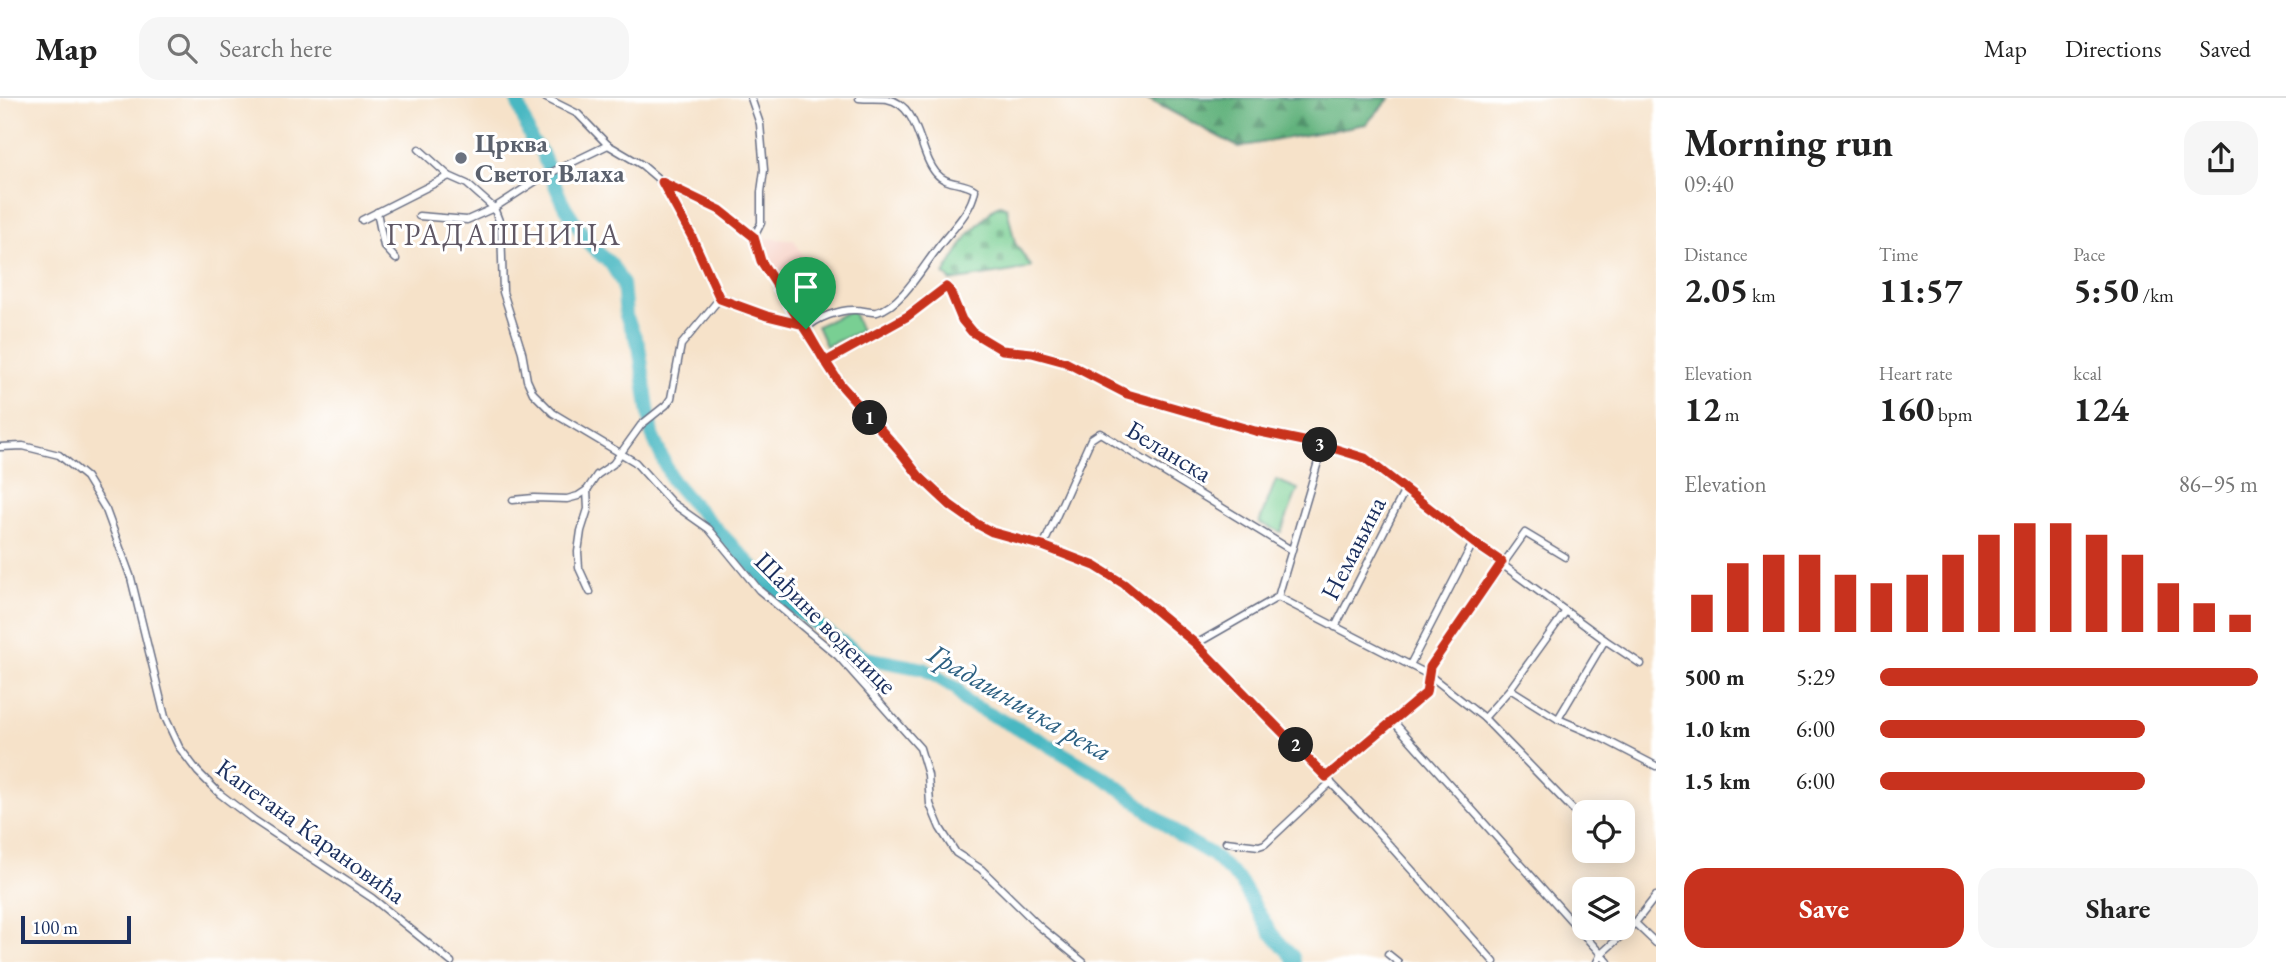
<!DOCTYPE html>
<html lang="en">
<head>
<meta charset="utf-8">
<style>
	body { margin:0; font-family:"EB Garamond",serif; background:#f6f6f6; color:#222; height:100vh; display:flex; flex-direction:column; font-size:26px; white-space:nowrap }
	* { box-sizing:border-box; margin:0 }
	p { font-size:23px; color:#767676 }
	.icon { flex:none; width:38px; height:38px; fill:none; stroke:currentColor; stroke-width:2; stroke-linecap:round; stroke-linejoin:round }
	.map { position:relative; flex:1; overflow:hidden }
	.sheet { display:flex; flex-direction:column; background:#fff; width:630px }
	.sheet>* { flex:none }
	.tools { position:absolute; left:1572px; top:702px; display:grid; gap:14px }
	.tools a { display:grid; place-items:center; width:63px; height:63px; border-radius:14px; background:#fff; box-shadow:0 4px 18px #0003; font-size:35px }
	.scale { position:absolute; left:21px; bottom:18px; width:110px; box-sizing:border-box; padding-left:7px; border:4px solid #1b2f5e; border-top:0; font-size:19px; line-height:24px; white-space:nowrap; color:#1b2f5e; -webkit-text-stroke:5px #fff; paint-order:stroke }
	.pin { position:absolute; display:grid; place-items:center; width:60px; height:60px; color:#fff; margin:-72px -30px; border-radius:50% 50% 50% 0; rotate:-45deg; box-shadow:0 0 7px #0007 }
	.pin .icon { rotate:45deg }
	.km { position:absolute; width:35px; height:35px; margin:-18px; border-radius:50%; background:#222; color:#fff; font-size:19px; line-height:35px; text-align:center }
	.round { display:grid; place-items:center; flex:none; width:74px; height:74px; border-radius:21px; background:#f6f6f6 }
	.head { display:flex; align-items:center; justify-content:space-between; height:119px; padding:0 28px }
	h1 { font-size:38px; font-weight:700; line-height:52px }
	.figures { display:grid; grid-template-columns:repeat(3,1fr); gap:10px; height:119px; padding:7px 28px }
	.figures div { display:grid; align-content:center }
	.figures b { font-size:35px; font-weight:700 }
	.figures small { font-size:19px; font-weight:400 }
	.figures p { font-size:19px }
	.chart { height:196px; padding:14px 28px }
	.chart p { display:flex; justify-content:space-between }
	.chart svg { width:100%; height:126px; margin-top:7px; stroke:#c8321e; stroke-width:6 }
	.button { display:flex; gap:14px; margin-top:auto; padding:14px 28px }
	.button a { flex:1; height:80px; border-radius:21px; background:#c8321e; color:#fff; font-size:28px; font-weight:700; line-height:80px; text-align:center }
	.button a+a { background:#f6f6f6; color:#222 }
	ul { padding:0 28px; list-style:none; font-size:23px }
	li { display:grid; grid-template-columns:112px 84px 1fr; align-items:center; height:52px }
	li i { height:18px; border-radius:9px; background:#c8321e }
	header { display:flex; align-items:center; gap:42px; box-sizing:border-box; height:98px; padding:0 35px; background:#fff; border-bottom:2px solid #e0e0e0 }
	header strong { font-size:33px }
	nav { display:flex; gap:38px; margin-inline-start:auto; font-size:24px }
	.search { width:490px; height:63px; background:#f6f6f6; display:flex; align-items:center; gap:18px; box-sizing:border-box; padding:0 24px; border-radius:21px; color:#767676; font-size:26px }
	main { display:flex; flex:1; min-height:0 }
	.map>svg:first-child { display:block }
	.built { fill:#f7d1c6 }
	.forest { fill:url(#forest-firs); stroke:#3e706e; stroke-width:2 }
	.cemetery { fill:url(#cemetery-stones); stroke:#4a7f78; stroke-width:2 }
	.pitch { fill:#79cf93; stroke:#4a7f78; stroke-width:2 }
	.lines { fill:none; stroke-linecap:round; stroke-linejoin:round }
	.river { stroke:#4ab8c2; stroke-width:14 }
	.street-casing { stroke:#686e83; stroke-width:9 }
	.street { stroke:#fff; stroke-width:6 }
	.route-casing { stroke:#fff; stroke-width:14 }
	.route { stroke:#c8321e; stroke-width:9 }
	.worship-dot { fill:#6b7280; stroke:#fff; stroke-width:2.5 }
	.labels { text-anchor:middle; dominant-baseline:central; stroke-width:6; stroke-linejoin:round; paint-order:stroke }
	.worship-label { font-size:26px; font-weight:bold; fill:#5b616d; stroke:#fff; text-anchor:start }
	.street-label { font-size:26px; fill:#1b2f5e; stroke:#fff }
	.water-label { font-size:28px; font-style:italic; fill:#2b5f81; stroke:#fff }
	.quarter-label { font-size:30px; letter-spacing:2px; fill:#605865; stroke:#fff }
</style>
</head>
<body>
<header>
<strong>Map</strong>
<div class="search"><svg class="icon" aria-label="search" viewBox="0 0 24 24"><circle cx="10" cy="10" r="6"/><path d="M15 15l6 6"/></svg>Search here</div>
<nav><a>Map</a><a>Directions</a><a>Saved</a></nav>
</header>
<main>
<div class="map">
<svg width="1656" height="864" viewBox="0 0 1656 864">
	<defs>
		<pattern id="forest-firs" width="22" height="20" patternUnits="userSpaceOnUse" patternTransform="scale(1.75)"><rect width="22" height="20" fill="#62b27d"/><path d="M5 1l3.5 6h-7zM16 11l3.5 6h-7z" fill="#50916a"/></pattern>
		<pattern id="cemetery-stones" width="16" height="16" patternUnits="userSpaceOnUse" patternTransform="scale(1.75)"><rect width="16" height="16" fill="#79cf93"/><path d="M2 7V4a2 2 0 0 1 4 0v3zM10 15v-3a2 2 0 0 1 4 0v3z" fill="#62a87b"/></pattern>
	</defs>
	<rect width="100%" height="100%" fill="#fff"/>
	<filter id="ink" filterUnits="userSpaceOnUse"><feTurbulence type="fractalNoise" baseFrequency=".0143" numOctaves="2"/><feDisplacementMap in="SourceGraphic" scale="14" xChannelSelector="R" yChannelSelector="G"/><feConvolveMatrix kernelMatrix="1 2 1 2 8 2 1 2 1" color-interpolation-filters="sRGB"/></filter>
	<filter id="wash" filterUnits="userSpaceOnUse"><feTurbulence type="fractalNoise" baseFrequency=".00686" numOctaves="4" result="noise"/><feDisplacementMap in="SourceGraphic" scale="28" xChannelSelector="R" yChannelSelector="G"/><feGaussianBlur stdDeviation="1.57" result="paint"/><feColorMatrix in="noise" values="0 0 0 0 0 0 0 0 0 0 0 0 0 0 0 0 0 1.4 0 .05"/><feComposite in="paint" operator="in"/></filter>
	<g filter="url(#wash)">
		<rect width="100%" height="100%" fill="#f6e2c9"/>
		<polygon class="built" points="760,140 794,142 805,161 798,170 810,218 801,220 765,165"/>
		<polygon class="forest" points="1146,0 1390,0 1366,26 1238,49"/>
		<polygon class="cemetery" points="1000,107 1007,110 1015,145 1031,168 1026,171 951,183 944,176 968,137 995,109"/>
		<g class="pitch">
			<polygon points="852,212 861,233 826,248 817,228"/>
			<polygon points="1276,382 1298,391 1281,434 1259,425"/>
		</g>
		<g class="lines">
			<polyline class="river" points="516,0 531,41 542,55 562,104 591,148 611,166 623,186 626,218 639,248 652,337 672,382 689,402 791,509 833,538 866,560 924,571 957,591 966,604 1040,642 1113,685 1180,738 1211,756 1240,783 1271,835 1293,859 1294,864"/>
		</g>
	</g>
	<g filter="url(#ink)">
		<g class="lines">
			<defs>
				<g id="street">
					<polyline points="546,0 578,16 608,47 642,67 662,84 692,139 720,200 767,218 804,227 840,286 937,395 963,417 992,434 1043,448 1105,473 1124,486 1196,546 1367,722 1494,864"/>
					<polyline points="751,0 760,26 764,72 761,94 761,125 754,139 761,163 804,227"/>
					<polyline points="419,51 449,78 467,86 494,110 501,128 503,194 522,254 527,282 533,295 553,315 635,364 672,405 709,431 759,492 838,558 920,650 928,677 930,706 940,730 956,755 981,771 1039,828 1083,864"/>
					<polyline points="664,85 720,112 754,139"/>
					<polyline points="377,114 384,148 396,161"/>
					<polyline points="419,118 467,122 494,110 542,79 608,47"/>
					<polyline points="362,122 449,78"/>
					<path d="M806 231C815 220 841 211 856 212 863 212 871 215 877 214 902 207 922 170 937 151 950 133 971 115 975 92 963 83 947 88 936 75 918 54 920 7 887 1 878 0 868 1 859 0"/>
					<polyline points="825,264 908,218 946,189 950,193 962,222 972,234 1002,252 1032,255 1064,264 1127,296 1255,333 1323,347 1365,360 1473,445 1605,542 1641,566"/>
					<polyline points="0,349 23,348 59,357 86,379 106,412 131,480 165,619 179,649 198,674 220,696 254,722 372,800 451,864"/>
					<polyline points="587,392 588,411 581,433 578,454 579,470 590,494"/>
					<polyline points="513,402 534,400 567,401 578,398 587,392 597,377 613,366 641,327 666,307 671,300 681,247 720,200"/>
					<polyline points="1043,448 1091,341 1100,335 1291,452"/>
					<polyline points="1278,499 1429,577 1484,620 1584,723"/>
					<polyline points="1335,529 1406,390"/>
					<polyline points="1196,546 1278,499 1323,347"/>
					<polyline points="1410,567 1473,445"/>
					<polyline points="1510,591 1558,621 1600,639 1656,668"/>
					<polyline points="1484,620 1510,591 1566,513"/>
					<polyline points="1558,621 1605,542"/>
					<polyline points="1393,623 1608,864"/>
					<polyline points="1326,679 1426,595 1430,569 1525,435 1565,459"/>
					<polyline points="1226,744 1259,748 1265,746 1331,684"/>
					<polyline points="1612,752 1618,758"/>
					<polyline points="1635,825 1656,845"/>
					<polyline points="1388,856 1398,864"/>
					<polyline points="1597,864 1601,856 1635,825 1656,798"/>
				</g>
			</defs>
			<use href="#street" class="street-casing"/>
			<use href="#street" class="street"/>
		</g>
	</g>
	<g class="lines" filter="url(#ink)">
		<defs>
			<polyline id="route" points="806,231 804,227 767,218 720,201 692,139 662,84 720,112 754,139 761,163 840,286 898,351 919,378 950,407 977,426 992,434 1043,448 1095,468 1124,486 1196,546 1326,679 1426,595 1430,569 1502,464 1474,445 1365,360 1323,347 1255,333 1127,296 1065,264 1032,255 1002,252 972,234 962,222 950,193 946,189 908,218 825,264 806,231"/>
		</defs>
		<use href="#route" class="route-casing"/>
		<use href="#route" class="route"/>
	</g>
	<circle class="worship-dot" cx="461" cy="60" r="7"/>
	<g class="labels">
		<g class="worship-label">
			<text x="475" y="45">Црква<tspan x="475" dy="30">Светог Влаха</tspan></text>
		</g>
		<g class="street-label">
			<text transform="translate(1169 353) rotate(31)">Беланска</text>
			<text transform="translate(1353 450) rotate(-63)">Немањина</text>
			<text transform="translate(826 525) rotate(45)">Шађине воденице</text>
			<text transform="translate(311 733) rotate(36)">Капетана Карановића</text>
		</g>
		<g class="water-label">
			<text transform="translate(1020 604) rotate(30)">Градашничка река</text>
		</g>
		<g class="quarter-label">
			<text x="504" y="136">ГРАДАШНИЦА</text>
		</g>
	</g>
</svg>
<div class="tools">
<a><svg class="icon" aria-label="locate" viewBox="0 0 24 24"><circle cx="12" cy="12" r="6"/><path d="M12 2v4M12 18v4M2 12h4M18 12h4"/></svg></a>
<a><svg class="icon" aria-label="layers" viewBox="0 0 24 24"><path d="M12 4l9 5-9 5-9-5zM3 14l9 5 9-5"/></svg></a>
</div>
<div class="scale">100 m</div>
<div class="pin" style="left:806px;top:231px;background:#1e9e55"><svg class="icon" aria-label="arrive" viewBox="0 0 24 24"><path d="M6 21V4h12l-3 4 3 4H6"/></svg></div>
<b class="km" style="left:870px;top:320px">1</b>
<b class="km" style="left:1296px;top:647px">2</b>
<b class="km" style="left:1320px;top:347px">3</b>
</div>
<section class="sheet">
<div class="head"><div><h1>Morning run</h1><p>09:40</p></div><a class="round"><svg class="icon" aria-label="share" viewBox="0 0 24 24"><path d="M12 15V3M7 8l5-5 5 5M5 13v7h14v-7"/></svg></a></div>
<div class="figures">
<div><p>Distance</p><b>2.05<small> km</small></b></div>
<div><p>Time</p><b>11:57</b></div>
<div><p>Pace</p><b>5:50<small> /km</small></b></div>
</div>
<div class="figures">
<div><p>Elevation</p><b>12<small> m</small></b></div>
<div><p>Heart rate</p><b>160<small> bpm</small></b></div>
<div><p>kcal</p><b>124</b></div>
</div>
<div class="chart"><p><span>Elevation</span>86–95 m</p>
<svg viewBox="0 0 160 44" preserveAspectRatio="none"><path d="M5 44V31M15 44V20M25 44V17M35 44V17M45 44V24M55 44V27M65 44V24M75 44V17M85 44V10M95 44V6M105 44V6M115 44V10M125 44V17M135 44V27M145 44V34M155 44V38"/></svg>
</div>
<ul>
<li><b>500 m</b>5:29<i style="width:100%"></i></li>
<li><b>1.0 km</b>6:00<i style="width:70%"></i></li>
<li><b>1.5 km</b>6:00<i style="width:70%"></i></li>
</ul>
<div class="button"><a>Save</a><a>Share</a></div>
</section>
</main>
</body>
</html>
